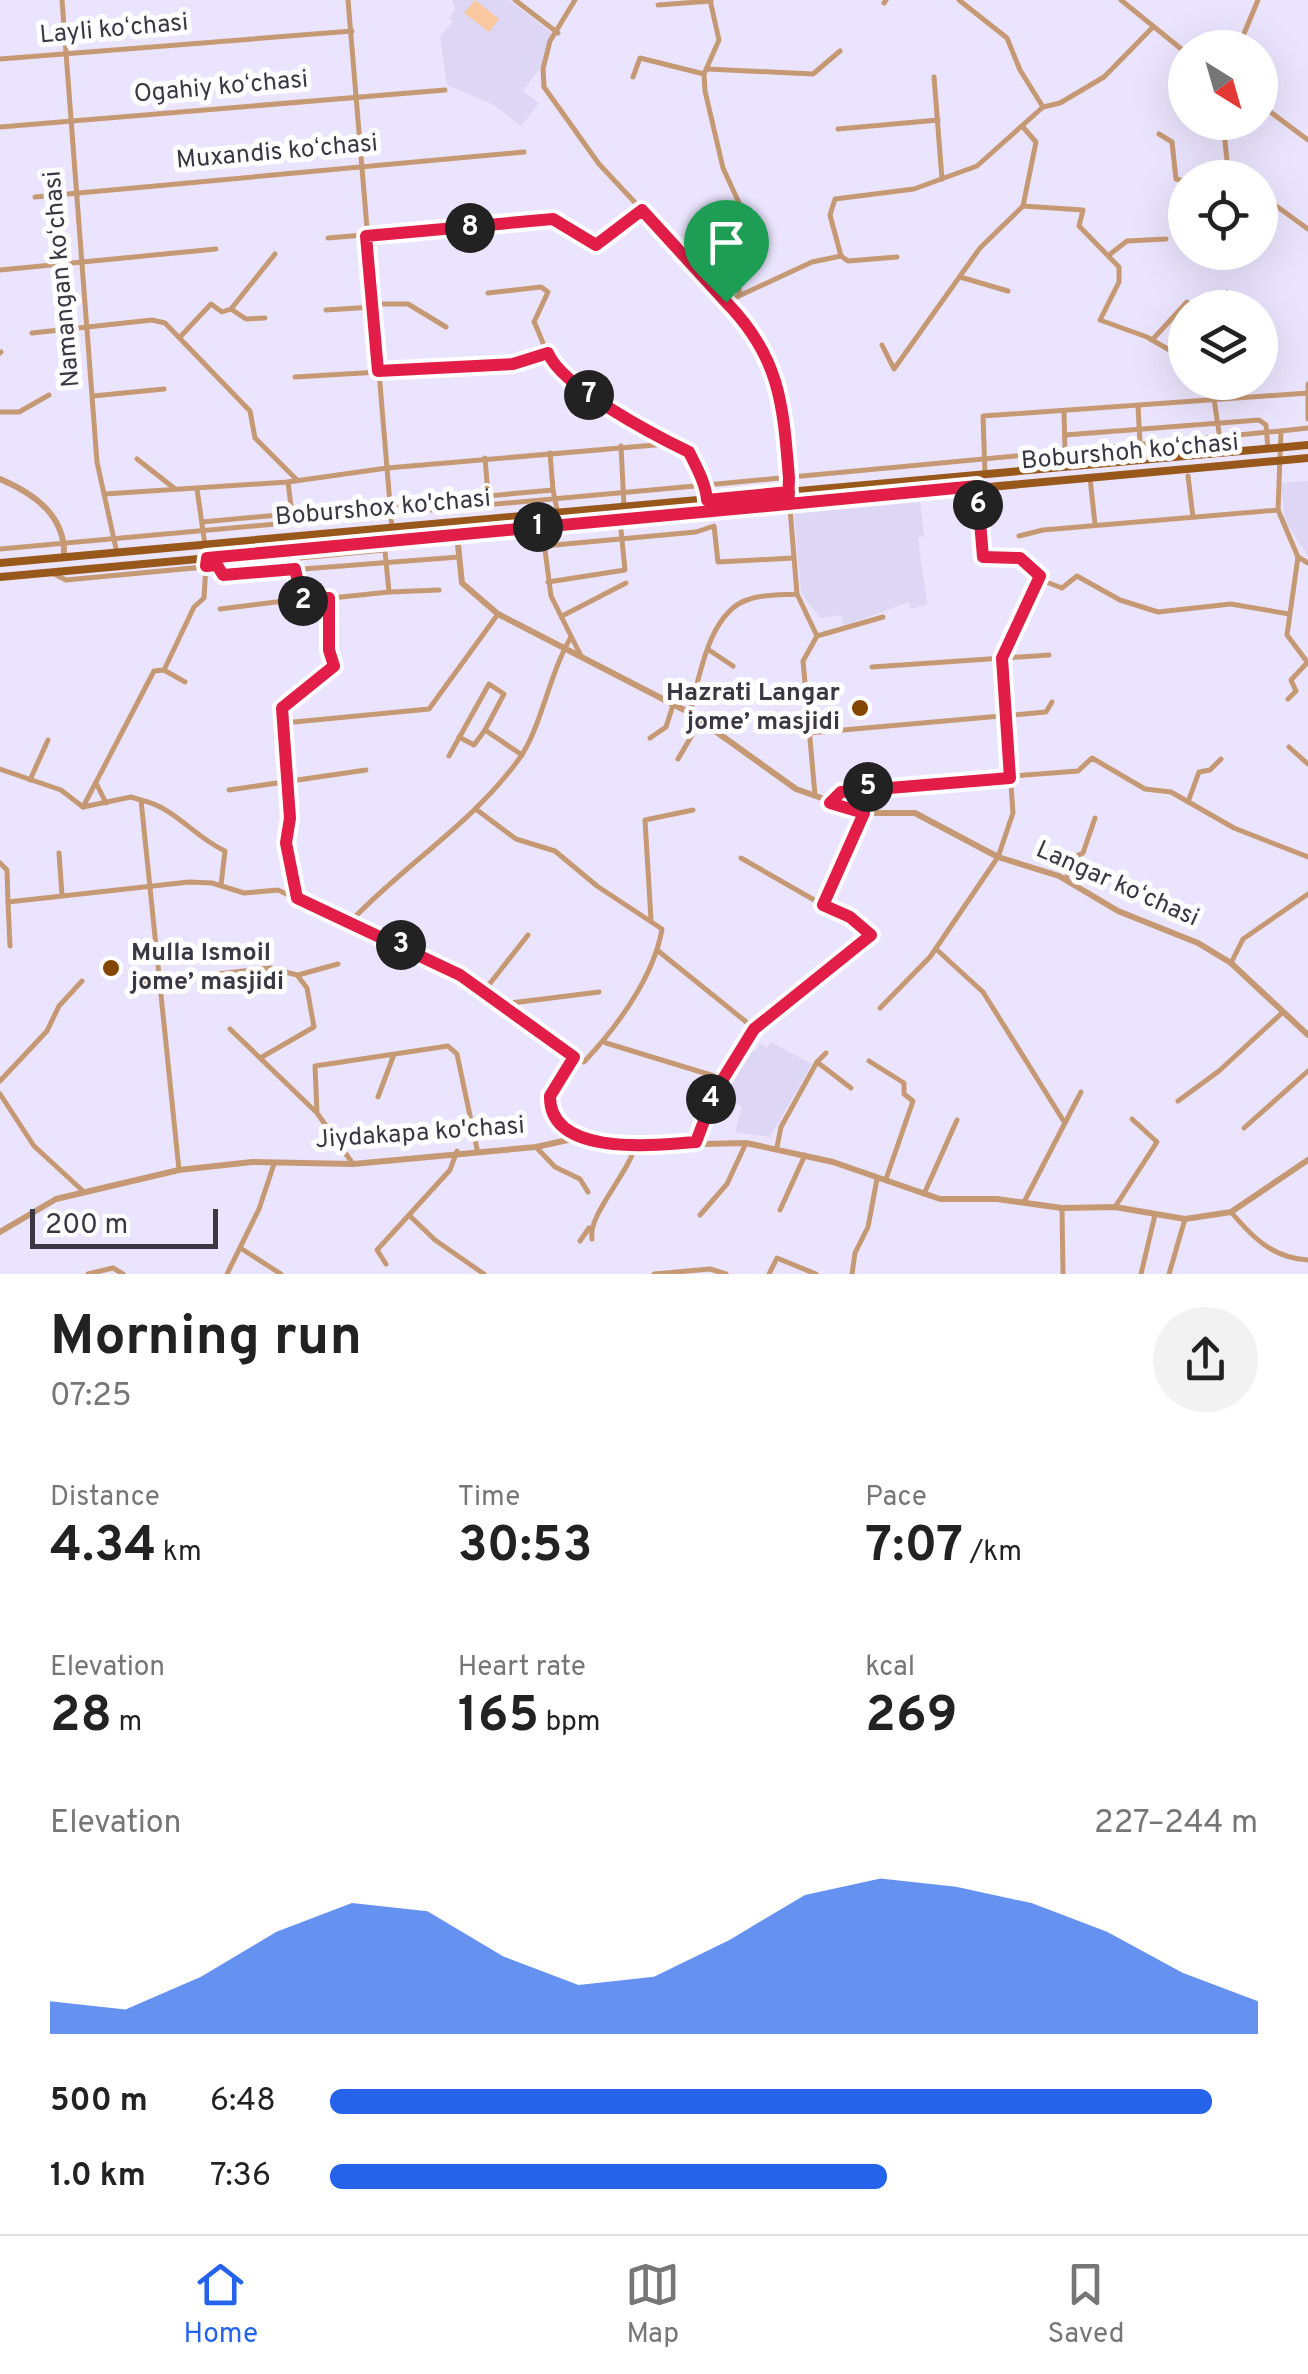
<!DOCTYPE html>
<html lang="en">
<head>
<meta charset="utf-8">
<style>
	body { margin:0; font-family:Overpass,sans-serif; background:#f2f2f2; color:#222; height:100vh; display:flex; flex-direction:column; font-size:38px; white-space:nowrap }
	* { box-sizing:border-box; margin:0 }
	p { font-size:32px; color:#767676 }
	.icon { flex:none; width:55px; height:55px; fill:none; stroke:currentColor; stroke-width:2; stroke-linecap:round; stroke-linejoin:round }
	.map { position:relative; height:1274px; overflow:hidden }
	.details { display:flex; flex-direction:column; background:#fff; flex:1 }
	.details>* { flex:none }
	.needle { width:65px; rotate:143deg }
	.fabs { position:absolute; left:1168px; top:30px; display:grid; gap:20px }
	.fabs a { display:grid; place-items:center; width:110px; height:110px; border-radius:50%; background:#fff; box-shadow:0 10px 40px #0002; font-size:50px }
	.scale { position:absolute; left:30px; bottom:25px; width:188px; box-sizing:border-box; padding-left:10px; border:5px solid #3b3844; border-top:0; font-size:28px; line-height:35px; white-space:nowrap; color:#3b3844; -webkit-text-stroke:8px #fff; paint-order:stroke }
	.pin { position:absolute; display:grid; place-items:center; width:85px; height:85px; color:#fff; margin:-102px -42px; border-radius:50% 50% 50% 0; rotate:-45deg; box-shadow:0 0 10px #0007 }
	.pin .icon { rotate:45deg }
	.km { position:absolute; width:50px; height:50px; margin:-25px; border-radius:50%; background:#222; color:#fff; font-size:28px; line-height:50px; text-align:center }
	.round { display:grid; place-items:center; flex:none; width:105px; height:105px; border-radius:52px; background:#f2f2f2 }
	.summary { display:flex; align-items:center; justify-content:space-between; height:170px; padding:0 50px }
	h1 { font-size:55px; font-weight:700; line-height:75px }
	.metrics { display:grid; grid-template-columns:repeat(3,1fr); gap:15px; height:170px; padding:10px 50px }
	.metrics div { display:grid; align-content:center }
	.metrics b { font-size:50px; font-weight:700 }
	.metrics small { font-size:28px; font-weight:400 }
	.metrics p { font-size:28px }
	.chart { height:280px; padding:20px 50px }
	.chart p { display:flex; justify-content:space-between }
	.chart svg { width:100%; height:180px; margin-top:10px; fill:#2563eb; opacity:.7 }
	ul { padding:0 50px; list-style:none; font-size:32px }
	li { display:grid; grid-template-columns:160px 120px 1fr; align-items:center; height:75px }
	li i { height:25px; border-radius:12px; background:#2563eb }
	.tabs { display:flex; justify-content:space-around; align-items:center; height:140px; border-top:2px solid #e0e0e0; background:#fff; font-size:28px; color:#767676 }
	.tabs a { display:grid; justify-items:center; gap:5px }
	.tabs .active { color:#2563eb }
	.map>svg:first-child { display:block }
	.built { fill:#ded6f5 }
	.green { fill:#f9c8a1 }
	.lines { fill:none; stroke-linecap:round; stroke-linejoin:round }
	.minor { stroke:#c69975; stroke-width:5 }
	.tertiary { stroke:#c69975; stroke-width:6 }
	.primary { stroke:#98581b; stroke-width:8 }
	.route-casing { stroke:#fff; stroke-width:20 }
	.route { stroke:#e11d48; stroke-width:12 }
	.poi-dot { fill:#844703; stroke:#fff; stroke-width:4 }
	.labels { text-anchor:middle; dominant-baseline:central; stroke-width:10; stroke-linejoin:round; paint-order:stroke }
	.street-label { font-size:25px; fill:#3b3844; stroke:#fff }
	.poi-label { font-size:25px; font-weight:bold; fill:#3b3844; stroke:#fff; text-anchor:end }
</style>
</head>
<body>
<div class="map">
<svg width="1308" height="1274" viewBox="0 0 1308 1274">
	<rect width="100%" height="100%" fill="#ebe4fe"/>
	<g class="built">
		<polygon points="452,0 509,0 553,34 541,67 523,91 539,103 521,126 494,105 447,85 440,37 453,21 449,18 455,9"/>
		<polygon points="1308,481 1308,556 1285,521 1281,483"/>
		<polygon points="920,502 924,536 918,538 927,604 911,609 909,602 843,626 841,615 820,618 801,593 794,514"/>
		<polygon points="771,1042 812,1064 770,1137 735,1132 742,1107 718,1095 745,1046 755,1051 760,1044 767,1048"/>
	</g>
	<polygon class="green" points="475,0 499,19 489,32 464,13"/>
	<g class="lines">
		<g class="minor">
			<polyline points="62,0 97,462 117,553"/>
			<polyline points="348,0 392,528"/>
			<polyline points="515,0 558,33"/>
			<polyline points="575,0 550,41 543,69 544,87 599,164 741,316 780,386 797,594 817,636 803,661 815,795"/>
			<polyline points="710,0 719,40 704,74 705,91 723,168 740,205 739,293"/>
			<polyline points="959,0 1007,38 1020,70 1043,107"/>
			<polyline points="1121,0 1185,52"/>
			<polyline points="884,3 886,0"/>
			<polyline points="658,5 711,1"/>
			<polyline points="1238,48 1258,0"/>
			<polyline points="0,59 352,31"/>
			<polyline points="707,69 813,74 840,51"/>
			<polyline points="633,77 640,58 704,74"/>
			<polyline points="934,77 942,179"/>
			<polyline points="1260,104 1308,140"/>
			<polyline points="1022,126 1036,142 1023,206 1083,210 1079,226 1119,267 1119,282 1100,320 1147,337 1185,359"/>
			<polyline points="0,127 445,90"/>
			<polyline points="838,129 938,120"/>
			<polyline points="1159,134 1172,142 1176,179 1185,181"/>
			<polyline points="1215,178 1228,170 1223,122"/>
			<polyline points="1261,195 1308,229"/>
			<polyline points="35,197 524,152"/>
			<polyline points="328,238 553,219 596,245 642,210"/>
			<polyline points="1109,255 1127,241 1166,239"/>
			<polyline points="841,256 830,215 835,199 914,189 977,166 1043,107 1060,103 1104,77 1153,27"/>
			<polyline points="0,270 216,249"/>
			<polyline points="960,277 1008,291"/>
			<path d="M488 293 541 287 548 292 534 322C541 335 545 354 555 365 583 397 649 433 689 452L697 475 706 485 1281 431"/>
			<polyline points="726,302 812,262 841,256 848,261 897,257"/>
			<polyline points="372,304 408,304 446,327"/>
			<polyline points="1212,308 1227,292"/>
			<polyline points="231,309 275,254"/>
			<polyline points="326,310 373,307"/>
			<polyline points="32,333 152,320 165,323 250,411 255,438 297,480"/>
			<polyline points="180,337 211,304 222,312 231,309 246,319 265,318"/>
			<polyline points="1153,339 1187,302 1196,308"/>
			<polyline points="882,345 894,369 980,248 1022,207"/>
			<polyline points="0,353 1,352"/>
			<polyline points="295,377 513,364 548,353"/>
			<polyline points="1203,382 1214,399 1222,453"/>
			<polyline points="1308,384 1308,419"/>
			<polyline points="93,396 164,389"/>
			<polyline points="1138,406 1140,443"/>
			<polyline points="0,412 19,412 49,395"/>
			<polyline points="1064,412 1065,450"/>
			<polyline points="1308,428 1281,431 1278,510 1298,557 1287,635 1308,663"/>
			<polyline points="1065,435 1259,420 1266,425 1268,449"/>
			<polyline points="621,446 624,507"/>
			<polyline points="550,453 553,490"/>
			<polyline points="485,458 488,495"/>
			<polyline points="137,459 174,488"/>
			<polyline points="985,474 983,416 1308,393"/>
			<polyline points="1188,476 1193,517"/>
			<polyline points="1090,478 1095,524"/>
			<polyline points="288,482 292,514"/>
			<polyline points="197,489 205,545"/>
			<polyline points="105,494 288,482 387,468 667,444"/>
			<polyline points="202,522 553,490 558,514"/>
			<polyline points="542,527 551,596 581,656"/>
			<polyline points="1019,536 1043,530 1278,510"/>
			<polyline points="544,546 696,532 714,526 718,562 793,558"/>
			<polyline points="0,549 706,485 707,500"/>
			<polyline points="1298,557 1308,563"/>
			<polyline points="217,565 223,575 459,557"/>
			<polyline points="295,569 303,601 389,592 384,541"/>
			<polyline points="52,573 66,580 385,550"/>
			<polyline points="1041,580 1062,588 1077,576 1120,600 1158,612 1231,604 1289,614"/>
			<polyline points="548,582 625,570 620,520"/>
			<polyline points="389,592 439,590"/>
			<polyline points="220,609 300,599"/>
			<polyline points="562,616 626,583"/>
			<polyline points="817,636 883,617"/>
			<polyline points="709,650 733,666"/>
			<polyline points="872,667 1049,655"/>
			<polyline points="164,670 185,682"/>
			<polyline points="1288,699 1296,691 1291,680 1307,663"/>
			<path d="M690 713C699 678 709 610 750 599 764 594 782 595 797 594"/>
			<polyline points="286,721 283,704 334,666 329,650 329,598"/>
			<polyline points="809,733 1046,712 1052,702"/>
			<polyline points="459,737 474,745 485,730"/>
			<polyline points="650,738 666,727 673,705"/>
			<polyline points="1289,747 1308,764"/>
			<polyline points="449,756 489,684 504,694 485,730 522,755"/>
			<polyline points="678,759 701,720"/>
			<polyline points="0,769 61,790 83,807"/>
			<polyline points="30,780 48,740"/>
			<polyline points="96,783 106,803"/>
			<polyline points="229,790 366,770"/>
			<path d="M141 800C176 808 194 837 225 851L221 885"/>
			<polyline points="832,802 848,789 1078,771 1092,758 1145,789 1171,792 1234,828 1308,857"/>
			<polyline points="1188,802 1199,772 1210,770 1221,759"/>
			<polyline points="83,807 131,797 141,800 179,1170"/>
			<polyline points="83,807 154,671 164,670 194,607 204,598 206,564"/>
			<path d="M477 810 516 839 555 851 597 886 662 929C654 977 616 1028 584 1062L573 1057"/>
			<polyline points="59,853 62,895"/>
			<polyline points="741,858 823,905"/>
			<polyline points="0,863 7,870 8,902 189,882 212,883 244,893 278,890 460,975 573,1057 549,1100 577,1138"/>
			<polyline points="1066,879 1074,857 1083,853 1095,818"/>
			<polyline points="297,898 286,843 290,818 284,723 429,709 498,614"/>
			<polyline points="8,902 10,946"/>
			<polyline points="651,920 645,820 693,810"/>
			<path d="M351 921C405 864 472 824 519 759 541 729 549 674 571 637"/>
			<polyline points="936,949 983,992 1063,1120"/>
			<polyline points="657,950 755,1029"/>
			<polyline points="1231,963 1243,939 1308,894"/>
			<polyline points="298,975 338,964"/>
			<polyline points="131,984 270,968 297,975 307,988 314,1027 262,1057"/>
			<polyline points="484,991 528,935"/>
			<polyline points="503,1004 599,992"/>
			<polyline points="880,1008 930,957 998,857 1013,813 1002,658 1041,576 1019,559 983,557 977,489"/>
			<polyline points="230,1029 315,1111"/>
			<polyline points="606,1043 724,1079"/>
			<polyline points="869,1061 904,1083 904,1094 913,1101 886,1179"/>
			<polyline points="817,1062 826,1053"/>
			<polyline points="0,1081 47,1031 59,1006 82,981"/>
			<polyline points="0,1094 34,1146 83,1191"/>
			<polyline points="378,1097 393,1057"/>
			<polyline points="1178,1101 1219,1071 1283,1012"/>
			<polyline points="1244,1128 1308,1071"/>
			<polyline points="697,1143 711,1099 755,1029 871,935 850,917 823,905 864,814"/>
			<polyline points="536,1147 555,1167 580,1179 588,1192"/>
			<polyline points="777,1147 781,1127 817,1062 851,1088"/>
			<polyline points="353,1164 317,1113 315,1066 448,1046 457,1054 477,1149"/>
			<polyline points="924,1194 957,1120"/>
			<polyline points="1024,1202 1081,1092"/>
			<polyline points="1115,1207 1157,1142 1132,1119"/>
			<polyline points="1062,1208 1063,1274"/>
			<polyline points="780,1210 805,1155"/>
			<path d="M1231 1212C1253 1238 1273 1258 1308 1260"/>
			<polyline points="700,1215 727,1184 746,1143"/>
			<polyline points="410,1216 435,1240 484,1274"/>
			<path d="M592 1239C587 1216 629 1173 635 1146"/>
			<polyline points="580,1241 589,1228"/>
			<polyline points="242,1249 281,1274"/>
			<polyline points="386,1264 377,1250 450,1170 457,1151"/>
			<polyline points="88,1274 113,1268 123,1274"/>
			<polyline points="227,1274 259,1209 274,1164"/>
			<polyline points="654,1274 710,1269 726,1274"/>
			<polyline points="769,1274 777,1258 816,1274"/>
			<polyline points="852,1274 855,1253 868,1227 877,1179"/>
			<polyline points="1141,1274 1155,1215"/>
			<polyline points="1169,1274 1185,1219"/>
		</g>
		<g class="tertiary">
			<path d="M0 479C35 494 66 516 64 557"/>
			<polyline points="457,535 462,583 498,614 690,713 796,789 864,813 915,813 998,857 1059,876 1118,911 1198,943 1231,963 1308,1035"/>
			<polyline points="0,1232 56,1199 179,1170 252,1162 353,1164 536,1147 577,1138 620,1146 746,1143 833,1162 940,1199 997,1199 1062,1208 1115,1207 1185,1219 1231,1212 1308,1160"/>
		</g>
		<g class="primary">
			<polyline points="0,563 1308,445"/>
			<polyline points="0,577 1308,458"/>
		</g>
	</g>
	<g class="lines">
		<defs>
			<path id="route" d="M726 302C780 357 783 404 789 478L788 504 207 558 206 566 217 565 223 575 295 569 302 600 329 598V650L334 666 282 708 290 818 286 843 297 898 460 975 574 1057 550 1096C549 1158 658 1145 696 1142L715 1092 754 1029 871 935 850 917 823 905 864 813 830 803 841 792 1010 778 1002 658 1040 576 1020 558 983 557 977 486 788 504 789 492 707 500C706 484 696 466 689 452 654 435 562 387 548 353L513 364 378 371 366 236 553 219 596 245 642 210 726 302"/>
		</defs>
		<use href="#route" class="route-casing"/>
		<use href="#route" class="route"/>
	</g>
	<g class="poi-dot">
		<circle cx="860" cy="708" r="10"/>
		<circle cx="111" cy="968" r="10"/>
	</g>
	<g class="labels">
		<g class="street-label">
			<text transform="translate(114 30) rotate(-5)">Layli koʻchasi</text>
			<text transform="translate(221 88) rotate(-5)">Ogahiy koʻchasi</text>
			<text transform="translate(277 153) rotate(-5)">Muxandis koʻchasi</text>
			<text transform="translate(63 279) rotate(-95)">Namangan koʻchasi</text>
			<text transform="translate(1130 453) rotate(-5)">Boburshoh koʻchasi</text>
			<text transform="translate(383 509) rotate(-5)">Boburshox ko'chasi</text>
			<text transform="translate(1117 885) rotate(24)">Langar koʻchasi</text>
			<text transform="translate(420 1134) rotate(-4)">Jiydakapa ko'chasi</text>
		</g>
		<g class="poi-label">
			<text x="840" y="694">Hazrati Langar<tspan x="840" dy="29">jome’ masjidi</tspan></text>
			<text x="131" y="954" text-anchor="start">Mulla Ismoil<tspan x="131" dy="29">jome’ masjidi</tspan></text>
		</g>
	</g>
</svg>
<div class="fabs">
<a><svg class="needle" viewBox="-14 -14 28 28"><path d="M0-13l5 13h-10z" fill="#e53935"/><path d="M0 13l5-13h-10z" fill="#767676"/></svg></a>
<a><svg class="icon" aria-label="locate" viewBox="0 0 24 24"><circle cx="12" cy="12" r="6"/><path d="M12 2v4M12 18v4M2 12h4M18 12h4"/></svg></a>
<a><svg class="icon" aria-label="layers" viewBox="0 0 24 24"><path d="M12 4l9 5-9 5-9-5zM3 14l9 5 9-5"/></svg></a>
</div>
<div class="scale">200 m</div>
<div class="pin" style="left:726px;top:302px;background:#1e9e55"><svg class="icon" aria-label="arrive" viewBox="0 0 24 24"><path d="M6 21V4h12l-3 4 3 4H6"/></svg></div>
<b class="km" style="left:538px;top:527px">1</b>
<b class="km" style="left:303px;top:601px">2</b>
<b class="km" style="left:401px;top:945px">3</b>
<b class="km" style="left:711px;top:1099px">4</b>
<b class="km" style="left:868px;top:787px">5</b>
<b class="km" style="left:978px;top:505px">6</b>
<b class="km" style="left:589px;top:395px">7</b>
<b class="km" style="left:470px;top:228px">8</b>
</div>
<section class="details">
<div class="summary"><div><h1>Morning run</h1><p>07:25</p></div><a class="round"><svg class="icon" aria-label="share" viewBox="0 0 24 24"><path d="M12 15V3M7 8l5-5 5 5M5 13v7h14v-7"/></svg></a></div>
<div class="metrics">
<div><p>Distance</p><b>4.34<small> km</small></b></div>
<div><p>Time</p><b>30:53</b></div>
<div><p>Pace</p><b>7:07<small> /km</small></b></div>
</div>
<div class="metrics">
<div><p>Elevation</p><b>28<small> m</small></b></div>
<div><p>Heart rate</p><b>165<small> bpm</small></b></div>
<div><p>kcal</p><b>269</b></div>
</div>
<div class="chart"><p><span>Elevation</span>227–244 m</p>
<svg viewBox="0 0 160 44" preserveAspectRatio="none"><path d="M0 44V36L10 38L20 30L30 19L40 12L50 14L60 25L70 32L80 30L90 21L100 10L110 6L120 8L130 12L140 19L150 29L160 36V44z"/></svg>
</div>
<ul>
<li><b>500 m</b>6:48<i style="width:95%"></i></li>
<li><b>1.0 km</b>7:36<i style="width:60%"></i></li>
</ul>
</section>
<nav class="tabs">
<a class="active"><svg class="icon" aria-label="home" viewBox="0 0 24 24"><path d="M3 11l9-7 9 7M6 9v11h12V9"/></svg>Home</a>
<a><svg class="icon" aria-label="map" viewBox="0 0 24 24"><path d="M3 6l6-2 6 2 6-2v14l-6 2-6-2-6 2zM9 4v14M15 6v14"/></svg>Map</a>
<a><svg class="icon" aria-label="saved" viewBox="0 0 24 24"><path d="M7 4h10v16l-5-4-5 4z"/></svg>Saved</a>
</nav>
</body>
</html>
